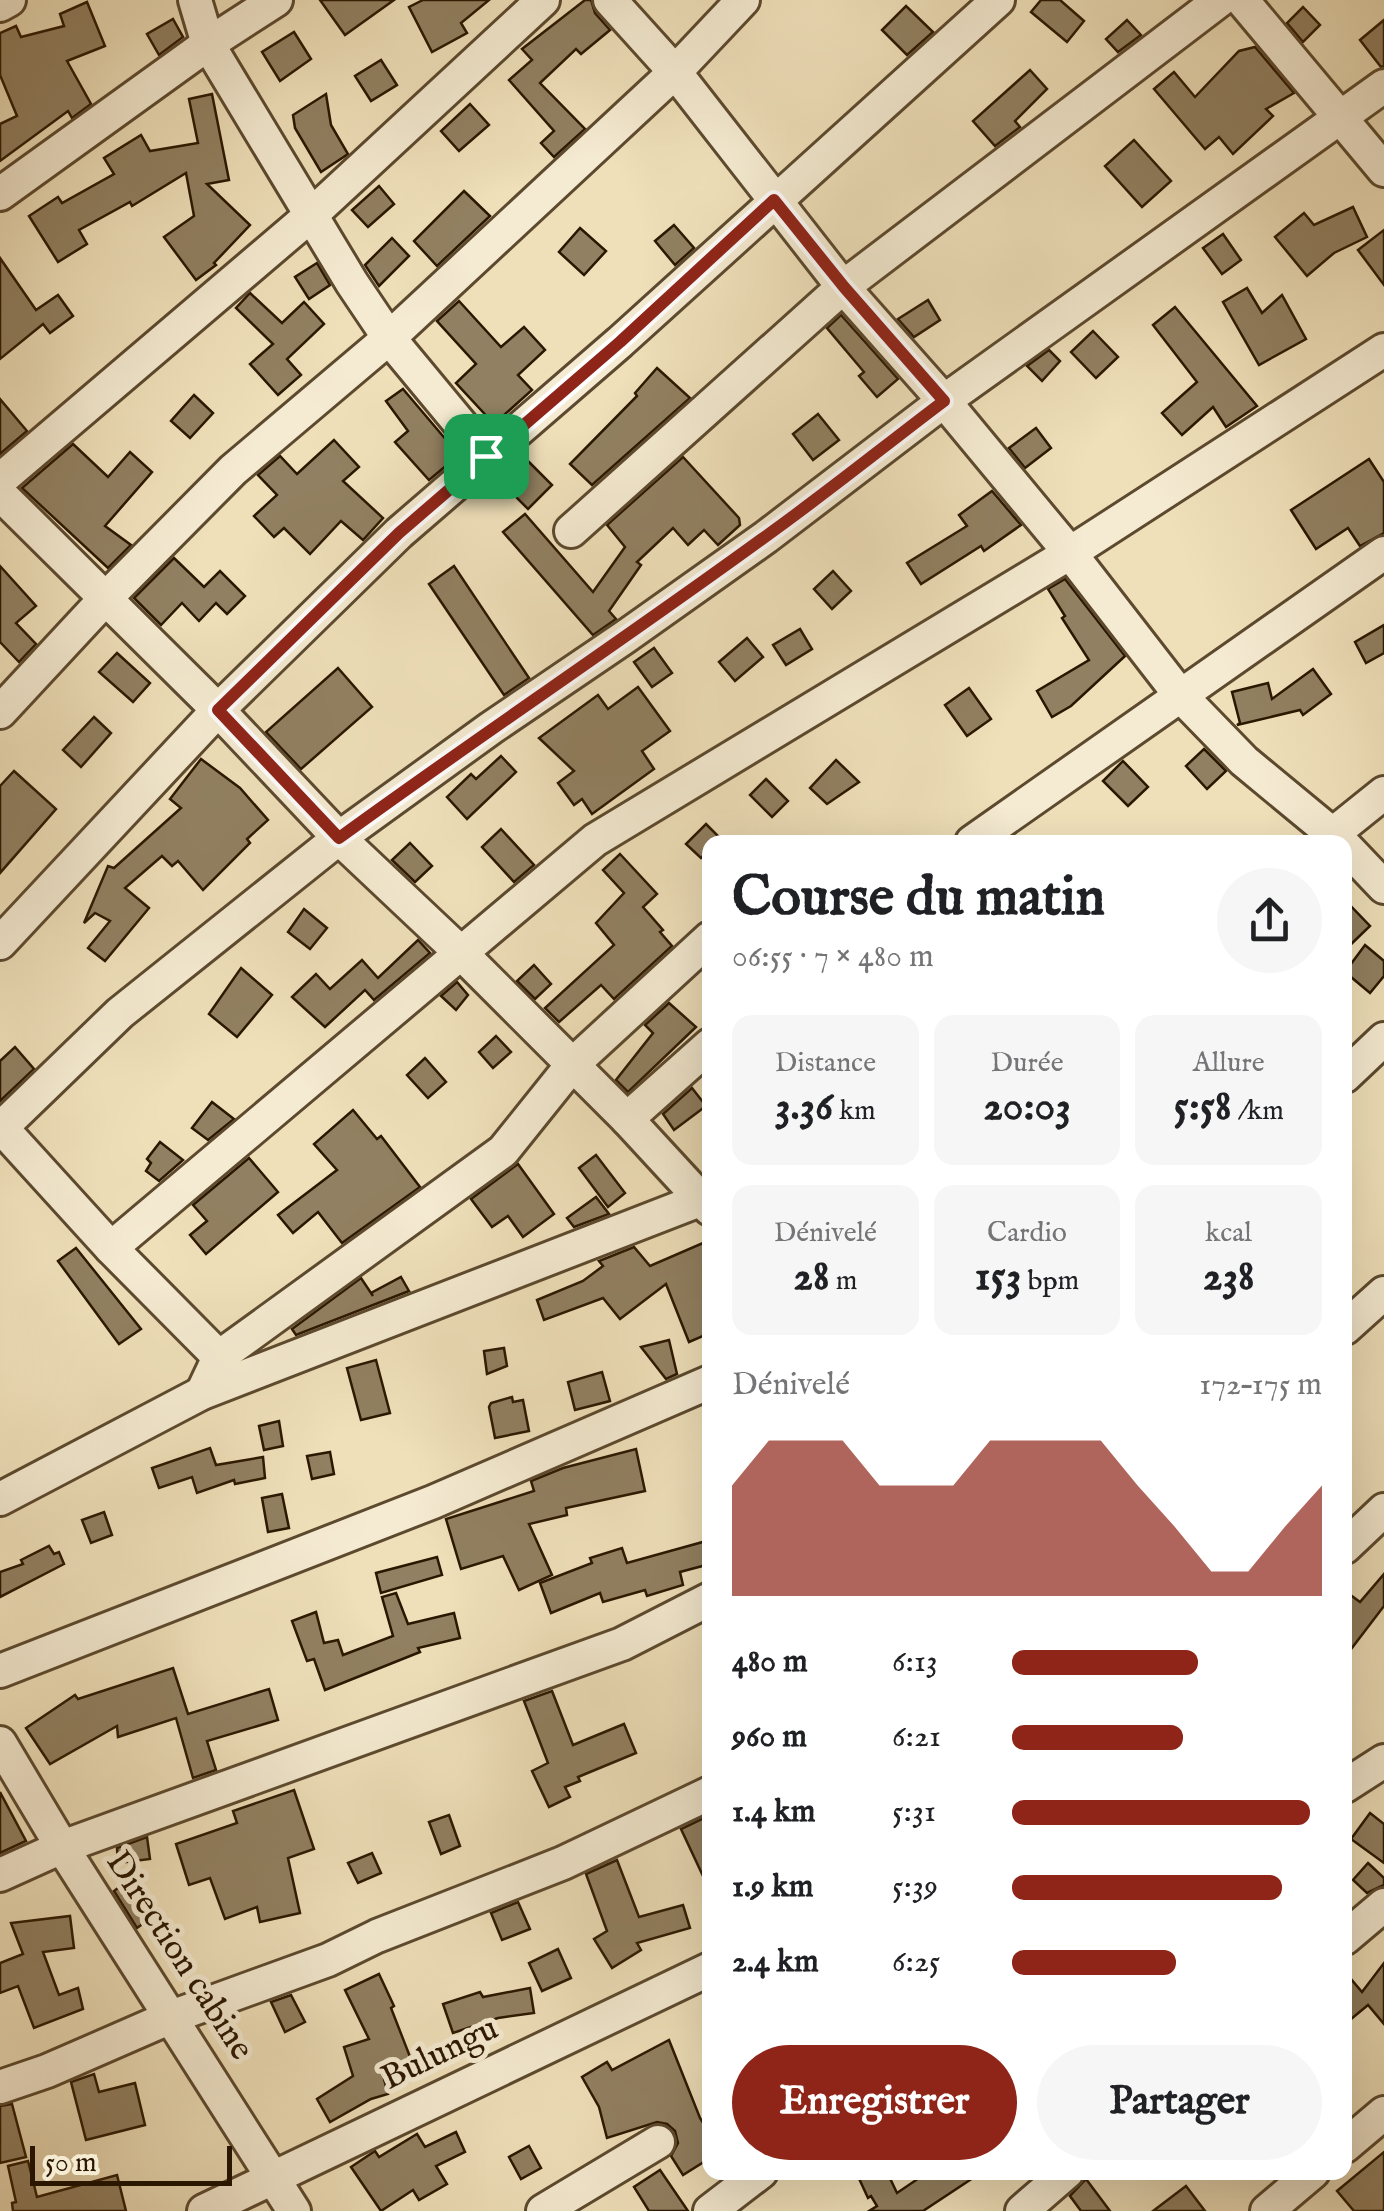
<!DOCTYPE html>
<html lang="fr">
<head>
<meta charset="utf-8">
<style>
	body { margin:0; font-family:"IM FELL English",serif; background:#f6f6f6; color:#202124; height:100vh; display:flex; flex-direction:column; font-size:38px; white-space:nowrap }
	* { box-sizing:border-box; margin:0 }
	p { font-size:32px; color:#757577 }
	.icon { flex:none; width:55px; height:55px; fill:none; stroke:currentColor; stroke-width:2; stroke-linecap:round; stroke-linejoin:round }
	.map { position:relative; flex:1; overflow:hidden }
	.drawer { position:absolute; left:702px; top:835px; width:650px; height:1345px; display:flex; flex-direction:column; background:#fff; border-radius:20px; box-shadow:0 10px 40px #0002 }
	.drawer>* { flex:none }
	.scale { position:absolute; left:30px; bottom:25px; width:202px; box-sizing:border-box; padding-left:10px; border:5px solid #2b1700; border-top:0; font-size:28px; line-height:35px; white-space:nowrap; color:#2b1700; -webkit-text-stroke:8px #f5ebd2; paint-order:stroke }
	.pin { position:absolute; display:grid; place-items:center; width:85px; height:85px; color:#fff; margin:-42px; border-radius:20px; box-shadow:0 5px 15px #0006 }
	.round { display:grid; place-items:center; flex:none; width:105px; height:105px; border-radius:52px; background:#f6f6f6 }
	.summary { display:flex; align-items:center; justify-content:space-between; height:170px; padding:0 30px }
	h1 { font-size:55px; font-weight:800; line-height:75px }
	.stats { display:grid; grid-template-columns:repeat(3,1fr); gap:15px; height:170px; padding:10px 30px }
	.stats div { display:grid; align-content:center; border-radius:20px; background:#f6f6f6; text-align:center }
	.stats b { font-size:42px; font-weight:800 }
	.stats small { font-size:28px; font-weight:400 }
	.stats p { font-size:28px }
	.chart { height:280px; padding:20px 30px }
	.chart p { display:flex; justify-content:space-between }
	.chart svg { width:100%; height:180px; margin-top:10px; fill:#8f2418; opacity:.7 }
	.action { display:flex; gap:20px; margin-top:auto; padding:20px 30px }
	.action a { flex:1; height:115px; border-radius:60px; background:#8f2418; color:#fff; font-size:40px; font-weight:800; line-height:115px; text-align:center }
	.action a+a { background:#f6f6f6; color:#202124 }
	ul { padding:0 30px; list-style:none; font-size:32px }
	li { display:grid; grid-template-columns:160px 120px 1fr; align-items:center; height:75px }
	li i { height:25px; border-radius:12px; background:#8f2418 }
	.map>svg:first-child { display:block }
	.building { fill:#918061; stroke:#2b1700; stroke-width:2.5 }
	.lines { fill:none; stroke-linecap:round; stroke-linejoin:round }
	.street-casing { stroke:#5c492e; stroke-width:38 }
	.street { stroke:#f5ebd2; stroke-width:32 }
	.route-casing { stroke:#fff; stroke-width:20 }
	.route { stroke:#8f2418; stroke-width:12 }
	.labels { text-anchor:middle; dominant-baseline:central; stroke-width:10; stroke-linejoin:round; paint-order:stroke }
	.street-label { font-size:35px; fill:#2b1700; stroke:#f5ebd2 }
</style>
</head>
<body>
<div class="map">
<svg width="1384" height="2211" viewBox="0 0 1384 2211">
	<rect width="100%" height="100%" fill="#efe0ba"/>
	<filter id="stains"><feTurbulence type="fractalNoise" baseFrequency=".002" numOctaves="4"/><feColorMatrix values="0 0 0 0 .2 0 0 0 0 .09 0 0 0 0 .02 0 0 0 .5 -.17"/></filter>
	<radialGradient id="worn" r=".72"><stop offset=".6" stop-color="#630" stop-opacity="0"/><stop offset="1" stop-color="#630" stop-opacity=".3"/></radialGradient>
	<g class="building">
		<polygon points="320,0 394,0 345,35"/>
		<polygon points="423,0 489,0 461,23 467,33 432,52 409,7"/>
		<polygon points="585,0 591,0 595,13 610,30 581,54 576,49 540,83 585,129 554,157 541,143 554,131 509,80 532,60 522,49"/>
		<polygon points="1041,0 1060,0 1084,21 1067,42 1031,12"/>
		<polygon points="87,2 105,46 67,61 91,104 72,118 68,111 0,161 0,124 17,116 0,75 0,33 16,26 21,37 64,26 60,14"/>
		<polygon points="906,6 933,32 907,55 882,30"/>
		<polygon points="1303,7 1320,25 1303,42 1287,23"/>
		<polygon points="173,19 183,37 159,55 147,34"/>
		<polygon points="1127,20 1141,35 1118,52 1106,39"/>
		<polygon points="1384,20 1384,66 1381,67 1360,40"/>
		<polygon points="294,32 311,59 280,81 262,52"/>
		<polygon points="1255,47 1294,93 1266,109 1273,116 1233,154 1219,137 1205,149 1154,89 1174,72 1195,97 1239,51"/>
		<polygon points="381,60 397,85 371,101 355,76"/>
		<polygon points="1030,70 1047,89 1015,121 1020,127 995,146 973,121"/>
		<polygon points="212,94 229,180 207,184 250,225 214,263 216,265 196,280 164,237 194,216 186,173 132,206 130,202 79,230 87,244 58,262 29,216 58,197 62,203 114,174 104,158 141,135 150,151 198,143 189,99"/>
		<polygon points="326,94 331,125 348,154 321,172 295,128 293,115"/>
		<polygon points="470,104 489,125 459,151 441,131"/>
		<polygon points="1134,140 1171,181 1142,207 1105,166"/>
		<polygon points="379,186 394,204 368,227 352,210"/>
		<polygon points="464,191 490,216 437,266 414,241"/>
		<polygon points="1353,207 1367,237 1334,253 1307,276 1275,237 1304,213 1314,225"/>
		<polygon points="674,225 694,248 675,265 655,241"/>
		<polygon points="580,228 606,251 584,275 559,252"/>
		<polygon points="1384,230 1384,285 1358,250"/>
		<polygon points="1223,234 1241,260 1222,274 1203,248"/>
		<polygon points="392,238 409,256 379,286 365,265"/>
		<polygon points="0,258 36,310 58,295 73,316 50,333 43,324 0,359"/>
		<polygon points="317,263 330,285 309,299 295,277"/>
		<polygon points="1247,288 1262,313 1282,295 1306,339 1259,365 1223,302"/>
		<polygon points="250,293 282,323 304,302 324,324 287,359 301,375 278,395 250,364 273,344 236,308"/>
		<polygon points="928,300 940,320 914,337 898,319"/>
		<polygon points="459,301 501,347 524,327 545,350 518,375 532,390 494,424 456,383 476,364 437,321"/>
		<polygon points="1175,307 1257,406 1226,427 1213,407 1182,435 1162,413 1197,382 1153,325"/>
		<polygon points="841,315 898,379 877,397 859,376 864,372 827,328"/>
		<polygon points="1093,331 1118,357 1096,378 1071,352"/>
		<polygon points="1049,350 1060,361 1042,381 1027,366"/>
		<polygon points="657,368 690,398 592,485 570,464 637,396 635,393"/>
		<polygon points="403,389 459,455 429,480 395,442 408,431 386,401"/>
		<polygon points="194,395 213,413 190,438 171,421"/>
		<polygon points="0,399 27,431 0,454"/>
		<polygon points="818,414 839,440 813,460 793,434"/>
		<polygon points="1036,428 1051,448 1025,468 1009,448"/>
		<polygon points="334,440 359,467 343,481 383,518 363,540 341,521 310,554 284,528 274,537 254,516 277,495 258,475 280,456 297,474"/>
		<polygon points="73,444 108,477 130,452 152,472 105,526 131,545 108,568 22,488"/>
		<polygon points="521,454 552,485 528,509 495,476"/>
		<polygon points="683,457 739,518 740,525 718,545 704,530 688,545 673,528 637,562 641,565 609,611 616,619 593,635 503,532 525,514 593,592 625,547 607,525"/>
		<polygon points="1369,459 1384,482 1384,533 1360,546 1348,528 1316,549 1291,510"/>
		<polygon points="992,491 1021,525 984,551 981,546 921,584 907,563 967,526 959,515"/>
		<polygon points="174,558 204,587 220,571 245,596 227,614 216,603 199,621 182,603 161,625 134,598"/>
		<polygon points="0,566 36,606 16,623 36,644 19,662 0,642"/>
		<polygon points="454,566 529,678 504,695 429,584"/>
		<polygon points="833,571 851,591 832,609 814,589"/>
		<polygon points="1065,579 1125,656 1071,706 1052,717 1037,691 1089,660 1062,618 1065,616 1048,589"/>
		<polygon points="1384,625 1384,653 1366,663 1355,642"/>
		<polygon points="800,629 812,649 786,665 773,645"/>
		<polygon points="747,638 763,657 735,681 719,662"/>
		<polygon points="654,648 672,673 652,687 634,662"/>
		<polygon points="117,653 150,683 133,702 99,672"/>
		<polygon points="338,668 372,707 301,769 266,732"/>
		<polygon points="1313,669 1331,694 1303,715 1300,710 1237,725 1240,723 1232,692 1268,683 1272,699"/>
		<polygon points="638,687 670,731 642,751 654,769 592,814 582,799 574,805 558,783 574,771 539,738 598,695 608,709"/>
		<polygon points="969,688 991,719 967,736 945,705"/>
		<polygon points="94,717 111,733 81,767 63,750"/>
		<polygon points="1204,749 1226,771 1207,789 1186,766"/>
		<polygon points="501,756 516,772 467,819 447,797 471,774 476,779"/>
		<polygon points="201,759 240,788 268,820 247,839 250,843 203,890 178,861 172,866 162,856 125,888 149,908 105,961 88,948 110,921 95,913 84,923 108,866 114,868 181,808 170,799"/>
		<polygon points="836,760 859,782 827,804 810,788"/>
		<polygon points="1123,761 1148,787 1128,806 1103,781"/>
		<polygon points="14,771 56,809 0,873 0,786"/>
		<polygon points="766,779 788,801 772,817 750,795"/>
		<polygon points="706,824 720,838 710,842 710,849 701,858 686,844"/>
		<polygon points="501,829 534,865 514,882 482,847"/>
		<polygon points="410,843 432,866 415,882 392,860"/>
		<polygon points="620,854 657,894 643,907 663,930 660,932 672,946 614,999 601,985 559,1022 545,1008 614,945 596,923 624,893 603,870"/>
		<polygon points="1345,900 1370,926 1345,950"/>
		<polygon points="304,909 327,928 310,949 288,932"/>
		<polygon points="418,940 430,953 374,1000 365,990 325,1027 292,997 316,974 330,989 362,960 378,978"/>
		<polygon points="1365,945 1384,961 1384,976 1370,993 1345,972"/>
		<polygon points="534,965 551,984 535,999 517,981"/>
		<polygon points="241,968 272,995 237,1037 209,1014"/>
		<polygon points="457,982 468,995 456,1010 441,996"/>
		<polygon points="669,1003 696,1027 628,1092 616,1080 653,1033 645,1025"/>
		<polygon points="496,1036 511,1052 493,1068 479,1052"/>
		<polygon points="15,1047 34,1069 0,1101 0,1061"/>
		<polygon points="425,1058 446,1082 428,1098 407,1075"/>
		<polygon points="692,1088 706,1106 674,1130 663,1114"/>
		<polygon points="212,1102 234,1119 208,1140 192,1128"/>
		<polygon points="353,1110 377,1139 381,1136 420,1187 342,1243 318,1212 293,1233 278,1215 337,1170 314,1144"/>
		<polygon points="160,1142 183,1160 159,1181 146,1171 151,1163 147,1159"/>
		<polygon points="596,1155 625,1193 608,1207 579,1168"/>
		<polygon points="249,1158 278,1192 206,1254 190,1235 207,1221 193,1205"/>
		<polygon points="518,1164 554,1214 523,1237 508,1216 492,1227 471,1199"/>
		<polygon points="596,1197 609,1214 574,1227 567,1218"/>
		<polygon points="710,1240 710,1333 689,1342 666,1284 620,1319 603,1298 544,1320 537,1300 583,1281 603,1266 599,1261 634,1247 650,1266"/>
		<polygon points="76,1248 141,1329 119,1344 58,1261"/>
		<polygon points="401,1277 409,1291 296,1335 292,1329 361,1278 373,1296 371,1293"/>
		<polygon points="669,1340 677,1374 666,1379 641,1347"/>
		<polygon points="504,1348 507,1366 487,1374 484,1351"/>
		<polygon points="376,1360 390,1413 361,1420 347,1368"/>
		<polygon points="602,1372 610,1401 575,1410 568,1382"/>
		<polygon points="512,1397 513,1402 523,1400 529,1431 495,1438 489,1407 491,1403"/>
		<polygon points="279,1421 283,1446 264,1450 259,1426"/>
		<polygon points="210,1448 216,1465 263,1457 265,1478 235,1484 234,1480 197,1493 192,1477 159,1488 152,1468"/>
		<polygon points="636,1449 645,1491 566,1508 567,1515 529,1524 552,1575 519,1590 503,1556 461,1569 446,1519 534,1491 531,1481 563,1468"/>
		<polygon points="330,1452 334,1474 312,1479 307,1456"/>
		<polygon points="282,1494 289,1528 268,1532 262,1498"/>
		<polygon points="104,1512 112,1535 91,1543 82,1520"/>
		<polygon points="710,1540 710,1564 680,1572 683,1585 647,1596 645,1590 603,1602 600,1593 551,1613 540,1583 592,1563 590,1558 622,1548 627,1563"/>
		<polygon points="49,1546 54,1554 59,1552 64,1564 0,1597 0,1572 23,1564 21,1560"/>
		<polygon points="437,1557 442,1575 381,1593 376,1573"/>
		<polygon points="1384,1574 1384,1606 1345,1657 1345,1591 1360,1602"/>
		<polygon points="396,1593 408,1624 454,1613 460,1638 418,1648 420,1652 325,1690 314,1659 307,1661 292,1621 316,1612 324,1643 338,1640 343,1655 393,1636 382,1597"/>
		<polygon points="173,1668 188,1714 269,1689 278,1720 207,1741 216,1770 193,1778 176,1718 118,1737 117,1726 50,1764 26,1728 75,1695 78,1699"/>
		<polygon points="552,1691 573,1745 624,1724 636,1753 578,1777 580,1781 565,1787 570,1797 549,1807 532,1771 548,1763 524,1701"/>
		<polygon points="294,1790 314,1849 288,1858 300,1913 260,1922 257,1907 225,1919 210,1878 189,1885 176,1844 237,1823 233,1811"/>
		<polygon points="0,1792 26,1841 0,1853"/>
		<polygon points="1370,1813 1384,1824 1384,1863 1351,1839"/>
		<polygon points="449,1815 460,1846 441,1854 429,1822"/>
		<polygon points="710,1815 710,1891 681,1829"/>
		<polygon points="147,1837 150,1859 118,1863 117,1848"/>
		<polygon points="372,1853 381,1873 358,1883 348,1863"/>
		<polygon points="617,1860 639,1917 683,1905 690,1928 637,1943 641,1950 612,1968 594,1939 607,1931 586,1874"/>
		<polygon points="1368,1863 1384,1878 1384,1885 1367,1893 1353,1880"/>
		<polygon points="126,1882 151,1918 137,1928 114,1891"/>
		<polygon points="518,1902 530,1929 502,1940 491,1913"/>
		<polygon points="70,1916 74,1948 43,1952 59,1995 78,1988 83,2009 34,2028 18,1986 0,1993 0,1963 23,1954 11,1923"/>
		<polygon points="558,1949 571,1978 542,1991 529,1963"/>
		<polygon points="1384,1963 1384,2024 1368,2005 1345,2024 1345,1972 1362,1992"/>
		<polygon points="379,1974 394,2006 391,2008 414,2067 384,2079 388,2094 371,2099 330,2122 317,2099 353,2076 344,2047 369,2039 345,1990"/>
		<polygon points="530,1988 534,2013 498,2018 453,2033 443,2004 480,1992 483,1997"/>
		<polygon points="291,1995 305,2022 285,2032 271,2002"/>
		<polygon points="669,2040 700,2118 710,2134 710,2158 683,2175 671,2156 678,2143 675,2131 667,2124 657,2122 607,2138 599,2107 582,2077 607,2062 612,2070"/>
		<polygon points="94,2074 99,2092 135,2083 145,2125 86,2140 71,2082"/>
		<polygon points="12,2104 26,2157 0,2163 0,2106"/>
		<polygon points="456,2132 465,2152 436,2166 447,2184 419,2200 413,2190 381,2211 351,2167 375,2151 379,2157 417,2134 425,2147"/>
		<polygon points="529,2146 541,2168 521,2179 509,2157"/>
		<polygon points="1384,2152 1384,2211 1354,2211 1337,2191"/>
		<polygon points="28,2161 37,2197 117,2175 126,2211 13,2211 12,2203 16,2202 8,2166"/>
		<polygon points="660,2170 688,2211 649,2211 634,2187"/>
		<polygon points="856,2172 887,2172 897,2193 928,2172 982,2172 923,2211 869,2211 877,2206 871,2196 868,2198"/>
		<polygon points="1086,2179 1110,2211 1081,2211 1070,2196"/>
		<polygon points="1186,2186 1205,2211 1153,2211"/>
	</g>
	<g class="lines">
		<defs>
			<g id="street">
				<polyline points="195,0 208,44 352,283 389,338 486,455"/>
				<polyline points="610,0 675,72 843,287 944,401 1070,553 1180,695 1244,761 1342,842"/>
				<polyline points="1242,0 1384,170"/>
				<polyline points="0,5 9,0"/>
				<polyline points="0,194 208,44 276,0"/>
				<polyline points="0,480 310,216 543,0"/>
				<polyline points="0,494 218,710 339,838 462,954 627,1119 710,1209"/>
				<polyline points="571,531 843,287 1220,0"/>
				<polyline points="0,712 105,599 233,470 389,338 675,72 743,0"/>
				<polyline points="972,842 1384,553"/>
				<polyline points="1323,842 1384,793"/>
				<polyline points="1345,846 1384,887"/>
				<polyline points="0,943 218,710 399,533 620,342 998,0"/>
				<polyline points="1345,1076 1384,1039"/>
				<polyline points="627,1119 710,1045"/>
				<polyline points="0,1126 111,1248 219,1357"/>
				<polyline points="0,1129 120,1013 339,838 491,728 625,637 766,537 944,401 1384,86"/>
				<polyline points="111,1248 595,840 1070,553 1384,350"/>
				<polyline points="1345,1328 1384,1293"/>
				<polyline points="202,1393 219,1357 503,1151 572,1065 710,938"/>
				<polyline points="0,1499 202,1393 710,1196"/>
				<polyline points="1345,1547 1384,1510"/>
				<polyline points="0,1671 433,1502 710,1382"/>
				<polyline points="0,1743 62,1847 294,2211"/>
				<polyline points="1345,1786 1384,1761"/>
				<polyline points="0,1875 62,1847 622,1644 710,1599"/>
				<polyline points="1345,1938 1384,1905"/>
				<polyline points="0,2087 47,2071 171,2017 328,1960 377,1936 563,1863 710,1793"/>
				<polyline points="1345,2146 1384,2113"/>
				<polyline points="204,2211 710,1969"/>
				<polyline points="543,2211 658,2142"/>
				<polyline points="710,2211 761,2172"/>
				<polyline points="1022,2211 1067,2172"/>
				<polyline points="1267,2211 1313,2172"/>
			</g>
		</defs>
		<use href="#street" class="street-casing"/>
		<use href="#street" class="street"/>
	</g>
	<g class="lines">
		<defs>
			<path id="route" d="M774 200 844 287 944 401C883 447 824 495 762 539 622 641 479 736 339 838L218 710 399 533 620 342Z"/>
		</defs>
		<use href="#route" class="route-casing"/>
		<use href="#route" class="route"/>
	</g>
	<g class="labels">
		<g class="street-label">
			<text transform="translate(179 1956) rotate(57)">Direction cabine</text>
			<text transform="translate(440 2054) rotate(-26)">Bulungu</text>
		</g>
	</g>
	<rect width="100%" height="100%" filter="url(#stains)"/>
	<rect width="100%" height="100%" fill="url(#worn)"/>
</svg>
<div class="scale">50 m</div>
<div class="pin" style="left:486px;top:456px;background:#1e9e55"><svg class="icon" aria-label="arrive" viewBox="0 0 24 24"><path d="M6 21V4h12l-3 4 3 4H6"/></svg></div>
<section class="drawer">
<div class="summary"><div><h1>Course du matin</h1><p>06:55 · 7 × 480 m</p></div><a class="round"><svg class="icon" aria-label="share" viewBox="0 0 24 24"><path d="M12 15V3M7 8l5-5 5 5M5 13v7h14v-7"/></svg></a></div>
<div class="stats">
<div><p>Distance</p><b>3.36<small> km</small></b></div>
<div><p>Durée</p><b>20:03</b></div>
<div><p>Allure</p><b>5:58<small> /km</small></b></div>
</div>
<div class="stats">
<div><p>Dénivelé</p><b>28<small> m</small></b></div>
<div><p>Cardio</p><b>153<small> bpm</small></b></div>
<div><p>kcal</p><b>238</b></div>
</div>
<div class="chart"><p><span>Dénivelé</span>172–175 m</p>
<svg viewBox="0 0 160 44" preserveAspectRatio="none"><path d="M0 44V17L10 6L20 6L30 6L40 17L50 17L60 17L70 6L80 6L90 6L100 6L110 17L120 27L130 38L140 38L150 27L160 17V44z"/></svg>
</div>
<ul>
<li><b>480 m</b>6:13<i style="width:60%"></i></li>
<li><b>960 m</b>6:21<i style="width:55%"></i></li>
<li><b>1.4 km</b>5:31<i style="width:96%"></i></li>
<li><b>1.9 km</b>5:39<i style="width:87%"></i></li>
<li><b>2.4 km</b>6:25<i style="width:53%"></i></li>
</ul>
<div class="action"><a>Enregistrer</a><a>Partager</a></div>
</section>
</div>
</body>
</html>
